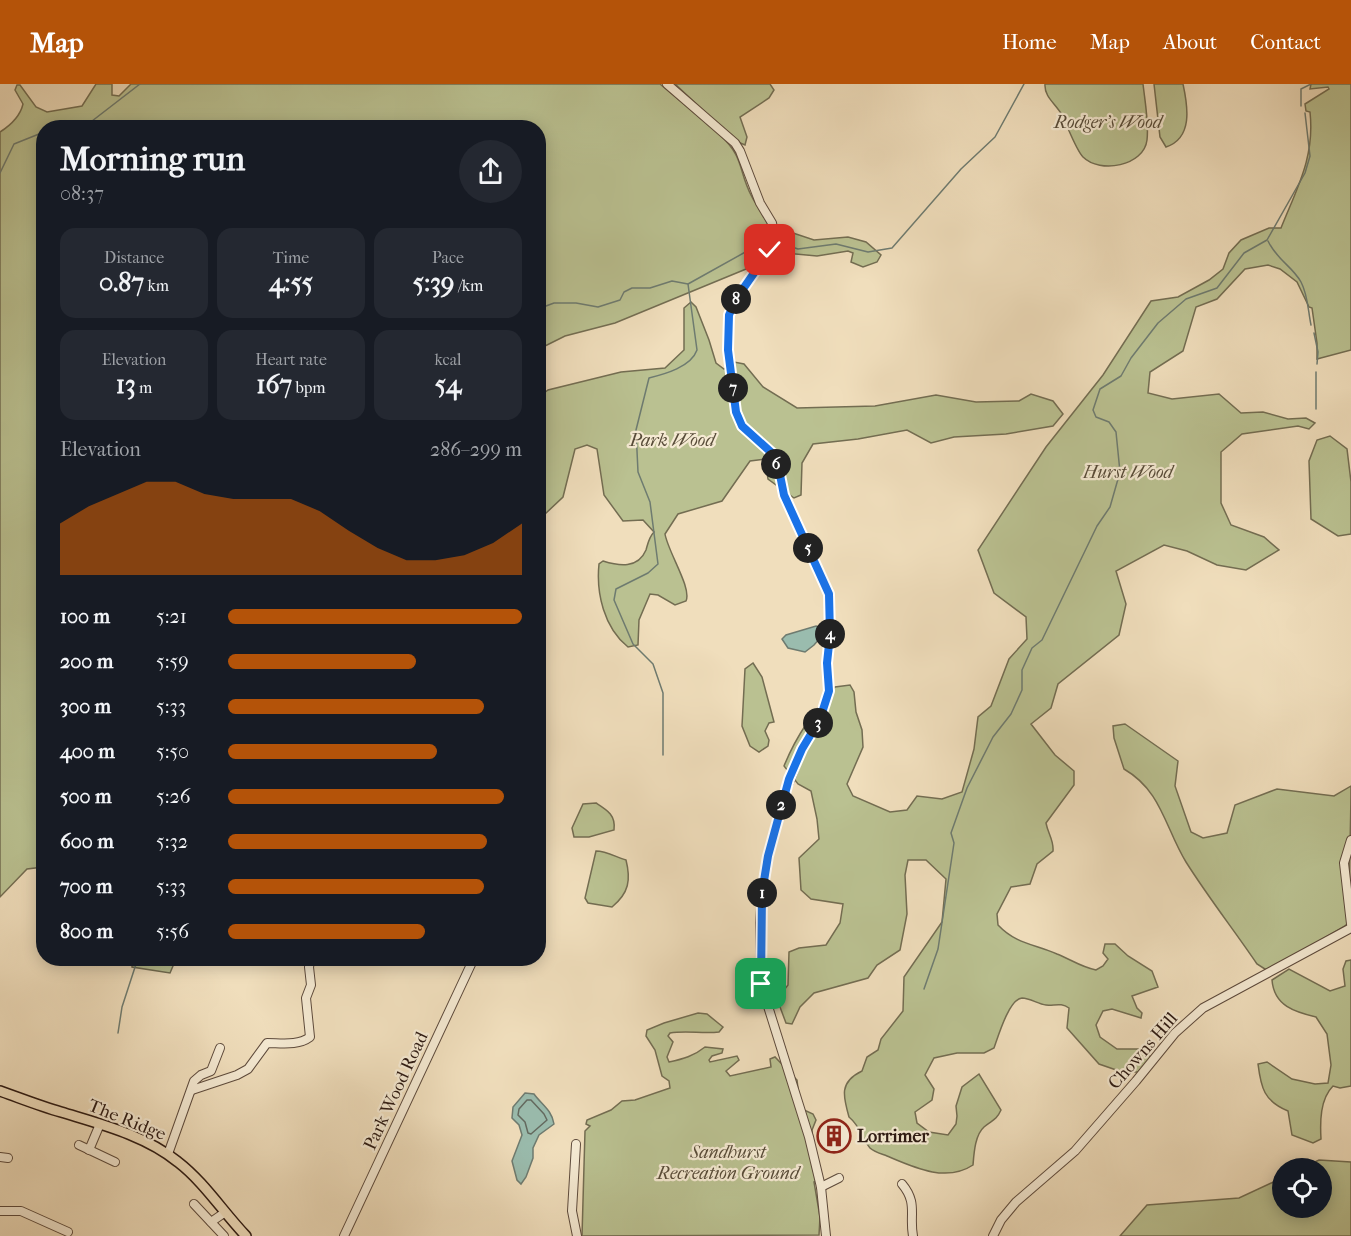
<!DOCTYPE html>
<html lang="en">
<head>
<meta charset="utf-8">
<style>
	body { margin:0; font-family:"IM FELL French Canon",serif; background:#242831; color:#f1f3f6; height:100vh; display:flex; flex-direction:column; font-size:22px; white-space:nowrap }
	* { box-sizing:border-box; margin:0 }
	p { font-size:20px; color:#9ea1a6 }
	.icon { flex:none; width:33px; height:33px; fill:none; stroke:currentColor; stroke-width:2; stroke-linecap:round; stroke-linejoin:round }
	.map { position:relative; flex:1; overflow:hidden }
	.panel { position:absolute; left:36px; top:36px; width:510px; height:846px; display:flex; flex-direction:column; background:#171b24; border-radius:24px; box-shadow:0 3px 15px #0003 }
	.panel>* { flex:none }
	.controls { position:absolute; left:1272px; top:1074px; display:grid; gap:12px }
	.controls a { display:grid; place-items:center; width:60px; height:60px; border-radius:50%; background:#171b24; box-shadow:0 3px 15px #0003; font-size:30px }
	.pin { position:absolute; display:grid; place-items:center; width:51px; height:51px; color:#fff; margin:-26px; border-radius:12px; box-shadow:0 3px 9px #0006 }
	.km { position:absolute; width:30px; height:30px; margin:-15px; border-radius:50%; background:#222; color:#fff; font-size:16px; line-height:30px; text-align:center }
	.round { display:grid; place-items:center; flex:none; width:63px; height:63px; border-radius:32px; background:#242831 }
	.headline { display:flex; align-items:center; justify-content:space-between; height:102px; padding:0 24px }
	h1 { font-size:33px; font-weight:800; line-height:45px }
	.metrics { display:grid; grid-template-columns:repeat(3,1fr); gap:9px; height:102px; padding:6px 24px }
	.metrics div { display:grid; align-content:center; border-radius:15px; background:#242831; text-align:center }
	.metrics b { font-size:26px; font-weight:800 }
	.metrics small { font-size:16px; font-weight:400 }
	.metrics p { font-size:16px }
	.chart { height:168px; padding:12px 24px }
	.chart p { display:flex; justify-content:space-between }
	.chart svg { width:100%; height:108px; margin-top:6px; fill:#b45309; opacity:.7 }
	ul { padding:0 24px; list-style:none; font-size:20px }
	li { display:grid; grid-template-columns:96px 72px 1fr; align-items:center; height:45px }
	li i { height:15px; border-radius:8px; background:#b45309 }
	header { display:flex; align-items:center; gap:36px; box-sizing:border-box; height:84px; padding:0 30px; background:#b45309; color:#fff }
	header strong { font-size:28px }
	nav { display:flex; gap:33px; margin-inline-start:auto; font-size:21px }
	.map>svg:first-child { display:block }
	.green { fill:#bac191; stroke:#736d52; stroke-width:1.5 }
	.water { fill:#9abcae; stroke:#6e7b70; stroke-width:1.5 }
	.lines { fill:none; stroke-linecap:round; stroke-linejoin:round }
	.shore { stroke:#636a60; stroke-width:1.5 }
	.stream { stroke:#6e7b70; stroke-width:1.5 }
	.minor-casing { stroke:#5d4a3c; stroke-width:10 }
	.major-casing { stroke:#2c1912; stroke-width:12 }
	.minor { stroke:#f5ead3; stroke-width:8 }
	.major { stroke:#f0debc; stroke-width:9 }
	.route-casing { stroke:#fff; stroke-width:12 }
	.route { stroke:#1a73e8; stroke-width:8 }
	.labels { text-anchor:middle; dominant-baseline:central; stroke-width:4.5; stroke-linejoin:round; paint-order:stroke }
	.park-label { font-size:18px; font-style:italic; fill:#574b38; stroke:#f5ead3 }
	.street-label { font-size:18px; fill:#2c1912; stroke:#f5ead3 }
	.poi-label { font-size:18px; font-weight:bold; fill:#2c1912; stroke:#f5ead3; text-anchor:start }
</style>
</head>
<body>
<header>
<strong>Map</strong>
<nav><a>Home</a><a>Map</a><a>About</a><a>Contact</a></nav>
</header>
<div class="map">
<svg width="1351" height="1152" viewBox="0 0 1351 1152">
	<rect width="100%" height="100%" fill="#f0debc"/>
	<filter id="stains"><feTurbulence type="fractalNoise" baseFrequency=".00333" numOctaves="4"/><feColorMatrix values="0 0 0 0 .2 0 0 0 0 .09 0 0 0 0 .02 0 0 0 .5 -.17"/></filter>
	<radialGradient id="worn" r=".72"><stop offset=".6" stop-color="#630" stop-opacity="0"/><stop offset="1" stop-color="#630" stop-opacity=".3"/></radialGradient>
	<g class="green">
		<path d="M96 0H112V11L119 12 131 0H660L703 36 706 29 675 0H770L774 6 769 14 740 33 747 53 745 61 738 58 726 47 720 51C745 74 738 87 752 113 758 125 766 132 770 146L787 147 814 156 848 153 866 158 881 171 877 178 863 183 851 178 853 169 848 167 817 172 785 169 615 239 565 252 539 265 538 44H44L43 783 27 785 0 813V48C11 41 20 33 23 20L15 6 17 1H20L36 23 47 28 82 22Z"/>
		<path d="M1045 0H1143C1145 18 1149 38 1147 56 1144 82 1100 90 1083 73 1076 66 1067 41 1062 31 1056 20 1044 13 1045 0Z"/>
		<path d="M1154 0H1183C1188 23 1193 54 1166 63L1160 53Z"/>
		<path d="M1311 0H1351V266L1317 275V259L1312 224 1309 223 1297 198 1280 185 1268 181 1245 185 1217 215 1196 223 1183 267 1150 288 1148 309 1172 315 1219 310 1241 329 1263 328 1288 335 1306 334 1315 339 1309 345 1298 342 1242 350 1221 368V419L1231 441 1264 453 1279 466 1246 486 1217 481 1187 467 1164 461 1116 487 1126 520 1119 551 1058 600 1051 624 1031 640 1055 671 1074 687V701L1046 739C1048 750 1054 756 1053 767L1037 780 1030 800 1011 803 997 830 998 841C1016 860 1034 860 1057 870 1070 875 1081 883 1096 886L1103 882 1108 875 1103 869 1105 860H1115L1128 872 1152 887 1158 903 1132 912 1137 924 1142 929 1141 934 1112 925 1103 927 1096 941 1100 953 1117 965H1145L1151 974 1138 988H1122L1099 980 1067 944 1069 924C1061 918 1054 922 1046 921 1038 920 1030 914 1022 914 1009 915 998 953 994 964L984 969H957L934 974 925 991 934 1005 932 1016 915 1028 917 1039 929 1048 948 1051 956 1040 957 1032 956 1022 962 1003 979 990 1001 1026C996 1037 992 1036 984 1043 975 1051 974 1069 973 1081 946 1099 913 1083 887 1072 882 1070 874 1068 870 1064 861 1053 861 1043 849 1033 843 1012 839 998 862 987L867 973 878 966 881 955 903 927 904 893 942 838 946 795 926 776H908L905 791 907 830 900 866 877 881 868 894 814 909 800 923 792 940 786 939 777 915 788 901 789 868 799 864 826 861 840 839 843 820 811 815 801 806 799 774 819 755 817 735 811 707 798 700 784 682C797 650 813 629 835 603L850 601 854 608 856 628 862 646 863 663 847 700 853 712 890 728 907 726 917 712 942 715 962 708 974 665 978 633 991 622 1009 575 1027 555 1026 533 994 509 978 466 1046 363 1103 291 1151 217 1178 213 1209 196 1223 185 1229 169 1241 156 1269 144H1281C1297 104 1315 73 1310 28L1306 27 1305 20 1329 5 1328 3 1310 5Z"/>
		<path d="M691 218 696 223 709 256 716 279 724 285 734 278 744 280 763 303 797 324 875 322 936 311 976 318 1019 317 1031 310 1053 317 1063 330 1053 342 1006 350 954 353 931 359 907 346 858 355 813 360 802 379 801 411 794 414 768 395 765 375 750 377 722 417 678 430 665 450C668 468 692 504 686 517L675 521 658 511 650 510 639 536 638 561 628 563C604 544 596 509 599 480L603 477C619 482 638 485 646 466 648 459 649 453 654 448L643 436 623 437 604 411 597 365 587 361 575 365 563 413 544 431 539 430V313L548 306 621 288 665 284 684 266V224Z"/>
		<polygon points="1330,352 1347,365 1351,398 1351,450 1338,452 1311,435 1309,377 1317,356"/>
		<polygon points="753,579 762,593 774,638 769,639 765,647 769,656 768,662 759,668 750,662 742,642 745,585"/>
		<path d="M1125 640 1178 677 1175 702 1191 748 1203 754 1227 749 1235 721 1277 705 1334 712 1351 702C1351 747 1348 791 1351 836L1345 842 1268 887 1257 880C1234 846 1208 813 1186 778 1165 744 1162 707 1124 685L1114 654 1113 642Z"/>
		<path d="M596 719C607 726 616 731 614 746L589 753H574L572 744 583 720Z"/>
		<path d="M596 767C606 767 616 773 626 776 631 796 629 809 612 823L588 819 585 814Z"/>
		<polygon points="132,875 132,874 176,875 170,889 132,883"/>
		<path d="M1351 876V1002L1340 1004 1333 1002C1320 1015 1320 1038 1321 1055L1313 1059 1292 1051 1288 1027C1264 1017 1261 1004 1258 980L1267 978 1292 995 1315 1000 1328 999 1331 981 1327 950 1316 933C1295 928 1274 922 1272 896L1289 885 1330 907 1345 902 1343 885 1346 877Z"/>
		<path d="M698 929 707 930 723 943 719 948C702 950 687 946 670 949L668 952 673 958 667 973 669 978C683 975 694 972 705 963L723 965 722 969 712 972 709 976 710 978 737 972 739 976 726 987 730 992 771 983 770 975 775 973 797 996 799 1013 804 1026 813 1030 816 1036 812 1046 816 1097 814 1098 820 1133 819 1151 582 1152 585 1047 590 1042 586 1040 587 1036 611 1026 622 1017 635 1016 670 1004 669 997 662 992 655 966 646 952 647 946 664 939Z"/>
		<polygon points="1319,1076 1351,1078 1351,1152 1120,1152 1147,1121 1239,1114 1282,1094 1282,1124 1322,1124 1322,1084 1302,1084"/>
	</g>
	<g class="water">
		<polygon points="816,542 821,544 821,553 814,561 805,568 788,564 782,555 786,551"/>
		<path d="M525 1009 534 1010C541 1020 552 1026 554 1040L539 1051 533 1064V1074L526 1093 521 1100 517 1096 512 1077 522 1051 519 1041 512 1034 513 1023Z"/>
	</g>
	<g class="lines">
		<polygon class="shore" points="527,1016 531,1016 544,1030 547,1036 531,1050 528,1049 525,1038 518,1031 519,1025"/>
		<g class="stream">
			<polyline points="1301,22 1301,5 1311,0"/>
			<polyline points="83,44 140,0"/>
			<polyline points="0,89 14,60 44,48"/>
			<polyline points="778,153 792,163 798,165 836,160 868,168 892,164 961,85 995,53 1024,0"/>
			<path d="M1268 157C1277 176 1292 182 1301 198 1308 211 1308 227 1311 241"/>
			<polyline points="538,225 554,219 576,219 598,223 620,216 624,208 632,204 650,204 672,197 688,200 749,166 757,157 768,153"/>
			<polyline points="1314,249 1318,268 1317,280"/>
			<polyline points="1316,288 1316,325"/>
			<path d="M663 671V609L653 580 633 560 614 516 616 505 648 489 658 480 650 418 638 388 636 346 649 294C665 290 691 283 697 266L688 200"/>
			<polyline points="924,905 938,865 954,759 951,749 967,704 993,653 1011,630 1022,606 1022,586 1032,564 1042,556 1097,442 1110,423 1120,388 1116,348 1109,338 1096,333 1093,326 1100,305 1121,292 1131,274 1158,239 1186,215 1217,204 1244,169 1267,156 1305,89 1310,72 1305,29"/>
			<polyline points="118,949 122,923 138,874"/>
		</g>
		<defs>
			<g id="minor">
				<polyline points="667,0 735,59 740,67 760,119 772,139 774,149 770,166 736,215 729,231 728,266 736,328 742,342 772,368 780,391 784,411 829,510 830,551 827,579 829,607 820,635 802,665 784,711 768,772 762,809 760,839 761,900 809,1053 821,1103 826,1152"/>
				<polyline points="1351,756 1344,779 1351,840"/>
				<path d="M192 1006 237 991 248 985 267 959C281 959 298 962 310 953L306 914 311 901 309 883 311 874"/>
				<polyline points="576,1060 572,1127 577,1152"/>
				<polyline points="79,1061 115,1078"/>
				<polyline points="89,1066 100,1040"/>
				<polyline points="168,1070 194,997 201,991 211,987 220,964"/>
				<polyline points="0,1073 8,1074"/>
				<path d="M902 1100C918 1119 909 1131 913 1152"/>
				<polyline points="821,1103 839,1094"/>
				<polyline points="194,1120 224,1152"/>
				<polyline points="0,1127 21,1127 68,1148"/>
				<polyline points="211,1138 224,1129"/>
				<polyline points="344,1152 474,874"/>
				<polyline points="993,1152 1001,1136 1016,1118 1075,1067 1136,997 1175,949 1203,924 1351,844"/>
			</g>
			<path id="major" d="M0 1007C20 1014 40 1022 61 1028 100 1040 145 1051 178 1078 204 1098 223 1128 246 1152"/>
		</defs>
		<use href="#minor" class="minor-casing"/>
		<use href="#major" class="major-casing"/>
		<use href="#minor" class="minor"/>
		<use href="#major" class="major"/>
	</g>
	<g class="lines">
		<defs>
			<polyline id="route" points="761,900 762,809 768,772 789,695 802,665 820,635 829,607 827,579 830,551 829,510 784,411 780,391 772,369 742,342 736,328 728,266 729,231 736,215 770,166"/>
		</defs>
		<use href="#route" class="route-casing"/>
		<use href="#route" class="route"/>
	</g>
	<defs>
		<symbol id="building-ring" viewBox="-11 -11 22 22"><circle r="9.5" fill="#f5ead3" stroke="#8f2418" stroke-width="1.5"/><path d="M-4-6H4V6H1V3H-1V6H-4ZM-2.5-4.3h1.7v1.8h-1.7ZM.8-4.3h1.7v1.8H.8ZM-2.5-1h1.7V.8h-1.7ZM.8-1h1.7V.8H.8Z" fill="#8f2418"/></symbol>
	</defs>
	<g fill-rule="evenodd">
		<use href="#building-ring" x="815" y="1033" width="38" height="38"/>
	</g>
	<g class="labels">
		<g class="park-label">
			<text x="1108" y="38">Rodger's Wood</text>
			<text x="672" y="356">Park Wood</text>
			<text x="1128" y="388">Hurst Wood</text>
			<text x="728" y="1068">Sandhurst<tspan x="728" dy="21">Recreation Ground</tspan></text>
		</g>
		<g class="street-label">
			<text transform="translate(1143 967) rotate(-49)">Chowns Hill</text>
			<text transform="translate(396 1007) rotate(-65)">Park Wood Road</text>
			<text transform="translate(127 1036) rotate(22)">The Ridge</text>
		</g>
		<g class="poi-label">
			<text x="857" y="1052">Lorrimer</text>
		</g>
	</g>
	<rect width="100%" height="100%" filter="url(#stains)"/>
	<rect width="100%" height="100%" fill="url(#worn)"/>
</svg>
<div class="controls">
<a><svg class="icon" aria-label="locate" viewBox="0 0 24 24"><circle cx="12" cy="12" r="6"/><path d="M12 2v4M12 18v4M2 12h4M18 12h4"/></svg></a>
</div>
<div class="pin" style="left:761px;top:900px;background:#1e9e55"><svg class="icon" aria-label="arrive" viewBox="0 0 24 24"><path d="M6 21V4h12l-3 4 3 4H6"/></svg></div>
<div class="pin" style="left:770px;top:166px;background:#d93025"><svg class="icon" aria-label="check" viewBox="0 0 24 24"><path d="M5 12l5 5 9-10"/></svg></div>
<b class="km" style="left:762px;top:809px">1</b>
<b class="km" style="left:781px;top:721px">2</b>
<b class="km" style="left:818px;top:639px">3</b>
<b class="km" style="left:830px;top:550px">4</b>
<b class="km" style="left:808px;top:464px">5</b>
<b class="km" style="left:776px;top:380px">6</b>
<b class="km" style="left:733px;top:304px">7</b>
<b class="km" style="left:736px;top:215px">8</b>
<section class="panel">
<div class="headline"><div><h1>Morning run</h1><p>08:37</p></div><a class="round"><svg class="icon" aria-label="share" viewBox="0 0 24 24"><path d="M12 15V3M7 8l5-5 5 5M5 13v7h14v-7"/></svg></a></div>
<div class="metrics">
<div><p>Distance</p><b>0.87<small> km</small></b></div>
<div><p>Time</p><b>4:55</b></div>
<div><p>Pace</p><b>5:39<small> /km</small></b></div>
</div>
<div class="metrics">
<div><p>Elevation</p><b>13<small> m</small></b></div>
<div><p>Heart rate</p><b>167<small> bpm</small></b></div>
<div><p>kcal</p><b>54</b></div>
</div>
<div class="chart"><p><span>Elevation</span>286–299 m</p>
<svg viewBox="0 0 160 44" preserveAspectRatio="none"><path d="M0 44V23L10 16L20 11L30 6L40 6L50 11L60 13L70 13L80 13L90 18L100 26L110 33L120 38L130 38L140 36L150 31L160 23V44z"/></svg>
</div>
<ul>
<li><b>100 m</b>5:21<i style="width:100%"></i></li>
<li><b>200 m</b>5:59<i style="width:64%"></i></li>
<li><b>300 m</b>5:33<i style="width:87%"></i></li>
<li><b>400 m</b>5:50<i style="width:71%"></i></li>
<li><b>500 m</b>5:26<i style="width:94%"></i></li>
<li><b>600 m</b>5:32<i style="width:88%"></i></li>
<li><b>700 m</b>5:33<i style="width:87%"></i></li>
<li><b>800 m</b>5:56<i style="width:67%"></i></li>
</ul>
</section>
</div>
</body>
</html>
